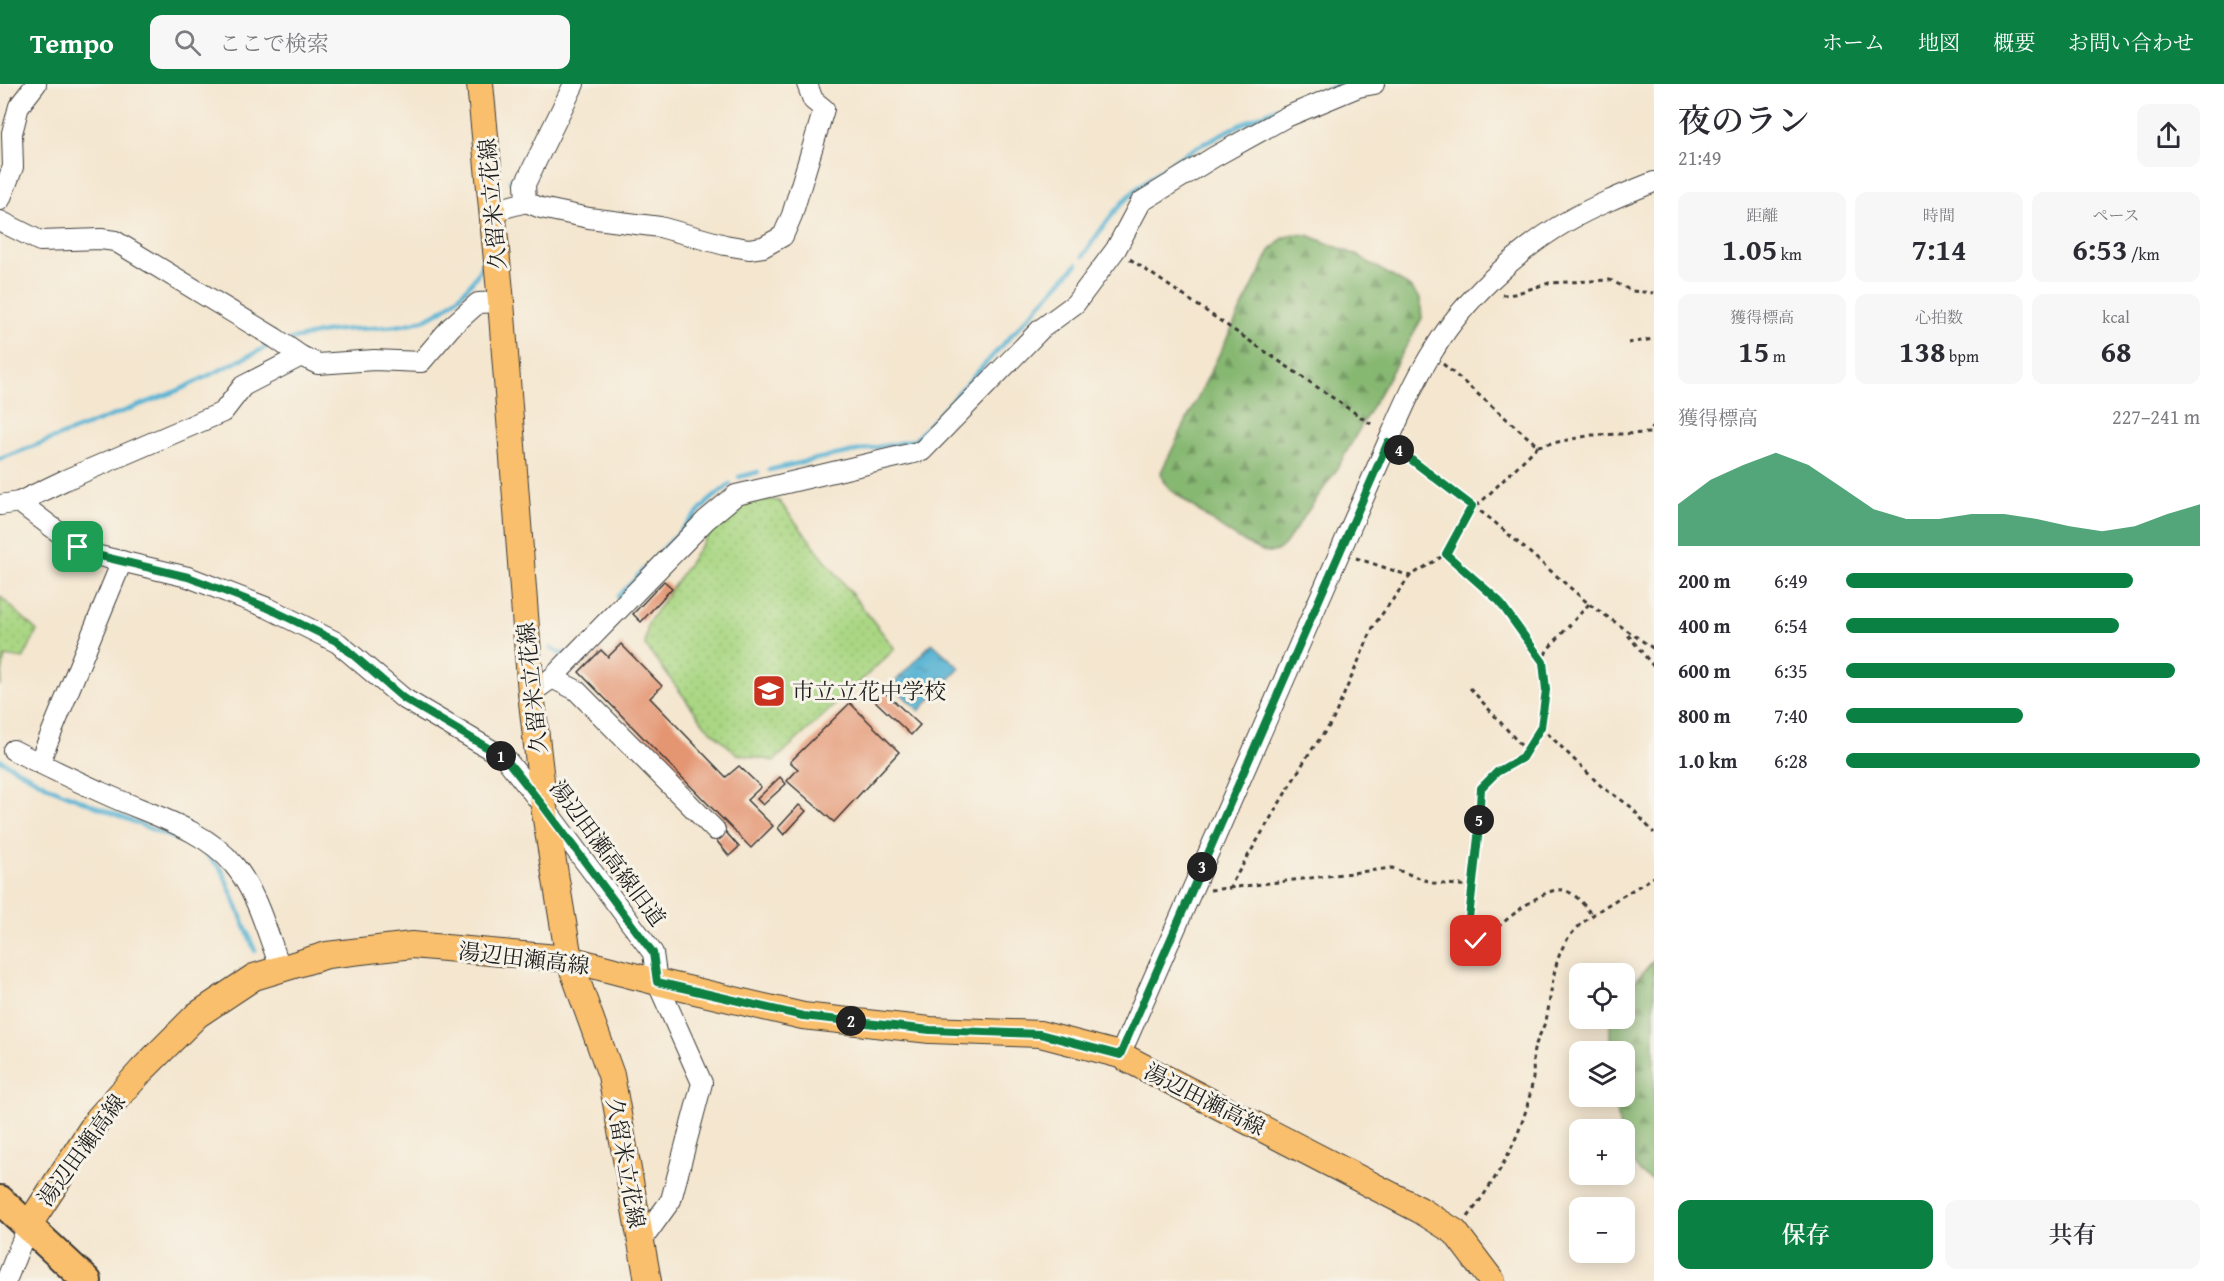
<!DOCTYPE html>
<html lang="ja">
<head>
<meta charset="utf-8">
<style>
	body { margin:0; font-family:"Gentium Book Plus","Noto Serif JP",serif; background:#f7f7f7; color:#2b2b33; height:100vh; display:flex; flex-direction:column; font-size:22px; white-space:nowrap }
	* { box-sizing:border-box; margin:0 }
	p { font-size:20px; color:#7c7c81 }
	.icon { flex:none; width:33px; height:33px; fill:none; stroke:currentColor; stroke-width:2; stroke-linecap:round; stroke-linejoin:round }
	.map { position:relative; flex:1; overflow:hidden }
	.sheet { display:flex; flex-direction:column; background:#fff; width:570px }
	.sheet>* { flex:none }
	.buttons { position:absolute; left:1569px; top:879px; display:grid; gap:12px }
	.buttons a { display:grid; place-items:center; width:66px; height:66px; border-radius:12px; background:#fff; box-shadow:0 3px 15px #0003; font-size:30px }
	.pin { position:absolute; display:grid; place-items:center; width:51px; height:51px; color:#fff; margin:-26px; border-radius:12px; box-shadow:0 3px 9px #0006 }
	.km { position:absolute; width:30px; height:30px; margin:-15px; border-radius:50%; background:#222; color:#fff; font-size:16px; line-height:30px; text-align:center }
	.round { display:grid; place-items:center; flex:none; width:63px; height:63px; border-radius:12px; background:#f7f7f7 }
	.head { display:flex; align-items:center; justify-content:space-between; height:102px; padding:0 24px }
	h1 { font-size:33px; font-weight:600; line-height:45px }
	.figures { display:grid; grid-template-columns:repeat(3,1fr); gap:9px; height:102px; padding:6px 24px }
	.figures div { display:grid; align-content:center; border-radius:12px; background:#f7f7f7; text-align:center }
	.figures b { font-size:30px; font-weight:600 }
	.figures small { font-size:16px; font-weight:400 }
	.figures p { font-size:16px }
	.chart { height:168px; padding:12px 24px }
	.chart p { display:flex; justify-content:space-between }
	.chart svg { width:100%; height:108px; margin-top:6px; fill:#0b8043; opacity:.7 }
	.cta { display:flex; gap:12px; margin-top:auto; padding:12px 24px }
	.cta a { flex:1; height:69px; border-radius:12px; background:#0b8043; color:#fff; font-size:24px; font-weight:600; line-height:69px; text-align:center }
	.cta a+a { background:#f7f7f7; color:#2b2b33 }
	ul { padding:0 24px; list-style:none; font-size:20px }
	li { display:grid; grid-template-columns:96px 72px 1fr; align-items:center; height:45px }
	li i { height:15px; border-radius:8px; background:#0b8043 }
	header { display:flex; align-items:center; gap:36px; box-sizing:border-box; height:84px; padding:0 30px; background:#0b8043; color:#fff }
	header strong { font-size:28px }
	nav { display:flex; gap:33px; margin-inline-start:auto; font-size:21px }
	.search { width:420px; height:54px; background:#f7f7f7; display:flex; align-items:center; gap:15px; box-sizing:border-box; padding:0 21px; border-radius:12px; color:#7c7c81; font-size:22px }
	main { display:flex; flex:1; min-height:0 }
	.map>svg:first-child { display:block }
	.forest { fill:url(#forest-firs); stroke:#526a47; stroke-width:1.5 }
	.park { fill:url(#park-dots); stroke:#637a50; stroke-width:1.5 }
	.water { fill:url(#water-ripples); stroke:#386778; stroke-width:1.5 }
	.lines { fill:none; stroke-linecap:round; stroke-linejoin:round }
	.stream { stroke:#55b2d3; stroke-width:4.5 }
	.building { fill:#e49572 }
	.minor-casing { stroke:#3c3a37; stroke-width:22 }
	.major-casing { stroke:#3c3a37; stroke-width:28 }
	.highway-casing { stroke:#3c3a37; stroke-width:32 }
	.path { stroke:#3c3a37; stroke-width:3; stroke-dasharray:4.5 4.5; stroke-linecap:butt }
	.minor { stroke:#fff; stroke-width:20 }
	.major { stroke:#f9bf6d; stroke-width:26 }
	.highway { stroke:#f9bf6d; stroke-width:28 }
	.route-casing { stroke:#fff; stroke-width:12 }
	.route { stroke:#0b8043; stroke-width:8 }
	.labels { text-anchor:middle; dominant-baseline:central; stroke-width:6; stroke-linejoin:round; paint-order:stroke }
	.street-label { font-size:22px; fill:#1c1c1c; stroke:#f7f3e8 }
	.poi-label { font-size:22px; fill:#1c1c1c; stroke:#f7f3e8; text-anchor:start }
</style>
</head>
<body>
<header>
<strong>Tempo</strong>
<div class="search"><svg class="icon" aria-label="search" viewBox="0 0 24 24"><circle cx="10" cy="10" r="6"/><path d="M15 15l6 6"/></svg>ここで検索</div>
<nav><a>ホーム</a><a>地図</a><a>概要</a><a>お問い合わせ</a></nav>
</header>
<main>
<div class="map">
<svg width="1654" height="1197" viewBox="0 0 1654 1197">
	<defs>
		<pattern id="forest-firs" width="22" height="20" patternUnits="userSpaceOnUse" patternTransform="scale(1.5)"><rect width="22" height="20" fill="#87b872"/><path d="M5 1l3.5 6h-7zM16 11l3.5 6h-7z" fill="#6e955d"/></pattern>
		<pattern id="park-dots" width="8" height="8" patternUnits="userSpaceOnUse" patternTransform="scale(1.5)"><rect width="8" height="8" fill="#aad784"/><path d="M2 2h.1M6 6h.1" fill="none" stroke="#92b871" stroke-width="1.8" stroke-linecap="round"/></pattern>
		<pattern id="water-ripples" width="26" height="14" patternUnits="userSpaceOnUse" patternTransform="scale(1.5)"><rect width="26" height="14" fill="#55b2d3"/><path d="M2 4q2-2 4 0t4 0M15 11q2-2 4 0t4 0" fill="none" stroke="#4690aa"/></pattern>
	</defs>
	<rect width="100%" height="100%" fill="#f7f3e8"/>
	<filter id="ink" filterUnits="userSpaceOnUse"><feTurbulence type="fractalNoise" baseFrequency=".0167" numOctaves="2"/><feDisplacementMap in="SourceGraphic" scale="12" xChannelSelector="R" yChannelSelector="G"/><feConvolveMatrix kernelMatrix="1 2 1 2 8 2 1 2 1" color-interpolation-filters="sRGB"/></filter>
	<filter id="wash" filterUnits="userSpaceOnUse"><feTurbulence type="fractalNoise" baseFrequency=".008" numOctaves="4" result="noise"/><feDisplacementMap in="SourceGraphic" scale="24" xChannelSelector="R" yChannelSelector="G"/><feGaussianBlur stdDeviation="1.35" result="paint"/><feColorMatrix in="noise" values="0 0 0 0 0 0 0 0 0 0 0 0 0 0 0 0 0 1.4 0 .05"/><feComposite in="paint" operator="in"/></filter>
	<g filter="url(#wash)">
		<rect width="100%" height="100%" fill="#f4e6cf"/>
		<g class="forest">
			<path d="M1293 150 1308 151 1356 171 1409 202 1420 214 1422 234 1335 388 1285 460C1280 465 1276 469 1269 468 1249 468 1188 419 1170 405L1163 397 1161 388 1270 167 1282 155Z"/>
			<path d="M1654 876V1097C1632 1087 1624 1068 1624 1046L1620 1045 1614 1013 1624 1012V968L1610 967V935L1624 934 1625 908Z"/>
		</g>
		<g class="park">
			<polygon points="759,414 779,417 895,565 774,677 737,670 705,641 645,561 648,539 713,444 747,419"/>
			<polygon points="0,512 37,547 23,575 5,572 0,602"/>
		</g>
		<polygon class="water" points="932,559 960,584 919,627 892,601"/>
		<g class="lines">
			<g class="stream">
				<polyline points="510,97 515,93"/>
				<path d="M1083 172C1098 150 1112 128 1131 110 1143 98 1157 89 1171 79 1224 45 1280 21 1338 1"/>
				<path d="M290 256C303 253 317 249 331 247 382 241 422 251 461 210 473 198 481 188 485 171"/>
				<polyline points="0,375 179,306 273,260"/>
				<polyline points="769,386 825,373 915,356 1077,180"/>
				<polyline points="739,393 758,388"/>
				<polyline points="618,513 709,417 730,400"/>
				<polyline points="551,564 563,571 565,569"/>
				<polyline points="0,676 51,704 202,766 222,786 255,867"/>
			</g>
		</g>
		<g id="blocks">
			<g class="building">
				<polygon points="664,497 672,504 641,538 633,530"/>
				<polygon points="621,560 662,602 650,614 726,693 739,682 761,703 747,716 773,742 751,764 579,588 601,566 608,573"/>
				<polygon points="883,607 920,641 911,651 874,616"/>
				<polygon points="850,619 899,668 834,738 787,697 798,685 790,678"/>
				<polygon points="780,693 786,700 763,721 757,715"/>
				<polygon points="799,721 806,727 784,751 778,744"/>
				<polygon points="725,747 739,763 729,772 716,756"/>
			</g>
		</g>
	</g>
	<g filter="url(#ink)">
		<use href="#blocks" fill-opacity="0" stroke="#3c3a37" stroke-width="1.5"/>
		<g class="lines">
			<defs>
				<g id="minor">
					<polyline points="0,116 13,83 12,49 19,22 36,0"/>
					<polyline points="526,118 541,124 589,134 660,143 725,161 749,165 763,163 783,152 792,131 824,25 813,16 807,0"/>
					<polyline points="493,127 526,118 525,100 574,0"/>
					<polyline points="0,137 40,157 101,155 115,157 275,254 301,272 318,280 374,276 421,278 451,243 478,219 501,218"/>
					<polyline points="19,418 78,463 91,470 188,493 268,524 338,559 403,614 505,674 544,723 653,869 657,898 702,999 671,1116 640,1159"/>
					<polyline points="0,421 19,418 65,396 223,328 243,302 301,272"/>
					<polyline points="552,594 576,606 715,746"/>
					<polyline points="531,609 552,594 706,436 736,411 922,367 1041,245 1075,220 1116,165 1141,118 1214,73 1286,33 1358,3 1374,0"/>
					<path d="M13 666C45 682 78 698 112 713 152 731 206 746 234 781 257 808 268 852 281 885"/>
					<polyline points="39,679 122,477"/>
					<path d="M1120 971 1388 358C1402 327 1416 293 1435 264 1463 217 1519 165 1566 138 1594 122 1624 110 1654 98"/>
					<polyline points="6,1197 28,1142"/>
				</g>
				<g id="major">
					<polyline points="480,0 501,218 531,609 544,723 569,875 611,991 648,1197"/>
					<polyline points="28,1142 98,1035 142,986 197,931 254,893 327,871 412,861 569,875 657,898 803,932 930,946 1040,950 1120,971 1420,1126 1455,1148 1492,1197"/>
				</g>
				<polyline id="highway" points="0,1116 87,1197"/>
			</defs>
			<use href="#minor" class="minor-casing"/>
			<use href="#major" class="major-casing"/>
			<use href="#highway" class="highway-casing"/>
			<g class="path">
				<polyline points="1130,175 1371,340"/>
				<polyline points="1502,211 1514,210 1549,199 1610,196 1632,207 1654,209"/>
				<polyline points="1628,259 1654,255"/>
				<polyline points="1443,280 1538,362 1475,424"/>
				<polyline points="1538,362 1592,351 1650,349 1654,341"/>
				<polyline points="1401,368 1492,436 1589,520 1654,565"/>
				<polyline points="1446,470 1499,517 1543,577"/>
				<polyline points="1356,474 1410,492"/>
				<path d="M1589 520 1547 566 1543 577 1546 606 1544 628 1541 643 1531 660 1522 673 1497 688 1481 704 1467 852 1470 856 1476 857 1485 854C1501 841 1546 798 1566 807 1578 811 1585 823 1593 832"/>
				<polyline points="1628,551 1654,583"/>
				<polyline points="1470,604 1526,667"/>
				<polyline points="1541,643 1602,703 1630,722 1654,749"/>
				<polyline points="1229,804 1392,784 1433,799 1472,802"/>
				<polyline points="1210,806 1229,804 1308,671 1332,638 1374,541 1410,492 1446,470 1472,422"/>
				<path d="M1468 1133C1500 1090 1525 1048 1533 994 1534 985 1532 975 1534 966 1537 955 1544 944 1547 932 1552 907 1553 874 1569 853 1585 831 1629 809 1654 793"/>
			</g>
			<use href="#minor" class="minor"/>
			<use href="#major" class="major"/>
			<use href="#highway" class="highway"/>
		</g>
	</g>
	<g class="lines" filter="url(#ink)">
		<defs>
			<polyline id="route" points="78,463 92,470 188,493 268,524 338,558 403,614 505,674 544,723 653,869 657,898 803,932 930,946 1040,950 1120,971 1388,358 1472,422 1446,470 1499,517 1543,578 1546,606 1541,643 1522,674 1497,688 1481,704 1478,753 1467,852 1470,856 1476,857"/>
		</defs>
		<use href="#route" class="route-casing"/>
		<use href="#route" class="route"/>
	</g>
	<defs>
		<symbol id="school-square" viewBox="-11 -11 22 22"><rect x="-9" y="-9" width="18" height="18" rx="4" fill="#c8321e" stroke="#f7f3e8"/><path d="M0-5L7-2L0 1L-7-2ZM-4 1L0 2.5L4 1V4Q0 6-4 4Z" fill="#fff"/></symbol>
	</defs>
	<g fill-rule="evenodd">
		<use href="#school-square" x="750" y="588" width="38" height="38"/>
	</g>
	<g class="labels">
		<g class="street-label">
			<text transform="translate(492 120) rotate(-95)">久留米立花線</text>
			<text transform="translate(532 604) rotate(-96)">久留米立花線</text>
			<text transform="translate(608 769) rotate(53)">湯辺田瀬高線旧道</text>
			<text transform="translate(524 874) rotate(7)">湯辺田瀬高線</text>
			<text transform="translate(1205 1015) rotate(27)">湯辺田瀬高線</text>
			<text transform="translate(81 1066) rotate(-54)">湯辺田瀬高線</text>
			<text transform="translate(626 1079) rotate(80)">久留米立花線</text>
		</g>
		<g class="poi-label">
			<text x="792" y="607">市立立花中学校</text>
		</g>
	</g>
</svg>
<div class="buttons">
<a><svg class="icon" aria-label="locate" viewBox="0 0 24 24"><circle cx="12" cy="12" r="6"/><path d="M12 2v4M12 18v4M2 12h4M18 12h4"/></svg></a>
<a><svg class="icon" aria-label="layers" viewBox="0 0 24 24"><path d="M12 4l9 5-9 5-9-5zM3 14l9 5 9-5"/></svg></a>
<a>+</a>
<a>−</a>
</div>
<div class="pin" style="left:78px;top:463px;background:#1e9e55"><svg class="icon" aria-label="arrive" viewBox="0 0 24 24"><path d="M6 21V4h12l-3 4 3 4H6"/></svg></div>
<div class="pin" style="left:1476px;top:857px;background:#d93025"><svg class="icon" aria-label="check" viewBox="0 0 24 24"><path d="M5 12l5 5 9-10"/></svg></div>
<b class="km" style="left:501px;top:672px">1</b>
<b class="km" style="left:851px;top:937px">2</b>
<b class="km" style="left:1202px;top:783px">3</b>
<b class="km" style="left:1399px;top:366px">4</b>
<b class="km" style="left:1479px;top:736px">5</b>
</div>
<section class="sheet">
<div class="head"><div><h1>夜のラン</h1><p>21:49</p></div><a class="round"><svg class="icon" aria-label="share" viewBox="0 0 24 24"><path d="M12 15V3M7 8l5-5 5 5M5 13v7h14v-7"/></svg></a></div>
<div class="figures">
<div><p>距離</p><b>1.05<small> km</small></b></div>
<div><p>時間</p><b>7:14</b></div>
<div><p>ペース</p><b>6:53<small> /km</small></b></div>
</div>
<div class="figures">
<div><p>獲得標高</p><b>15<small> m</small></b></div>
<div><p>心拍数</p><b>138<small> bpm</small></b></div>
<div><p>kcal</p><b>68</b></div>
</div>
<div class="chart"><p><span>獲得標高</span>227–241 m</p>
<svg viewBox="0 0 160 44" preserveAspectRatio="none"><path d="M0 44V27L10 17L20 11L30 6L40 11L50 20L60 29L70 33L80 33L90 31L100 31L110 33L120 36L130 38L140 36L150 31L160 27V44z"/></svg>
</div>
<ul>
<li><b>200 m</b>6:49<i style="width:81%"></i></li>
<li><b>400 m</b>6:54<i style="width:77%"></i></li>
<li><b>600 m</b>6:35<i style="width:93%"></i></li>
<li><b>800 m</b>7:40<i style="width:50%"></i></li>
<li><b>1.0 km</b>6:28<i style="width:100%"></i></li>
</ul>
<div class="cta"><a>保存</a><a>共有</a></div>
</section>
</main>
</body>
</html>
